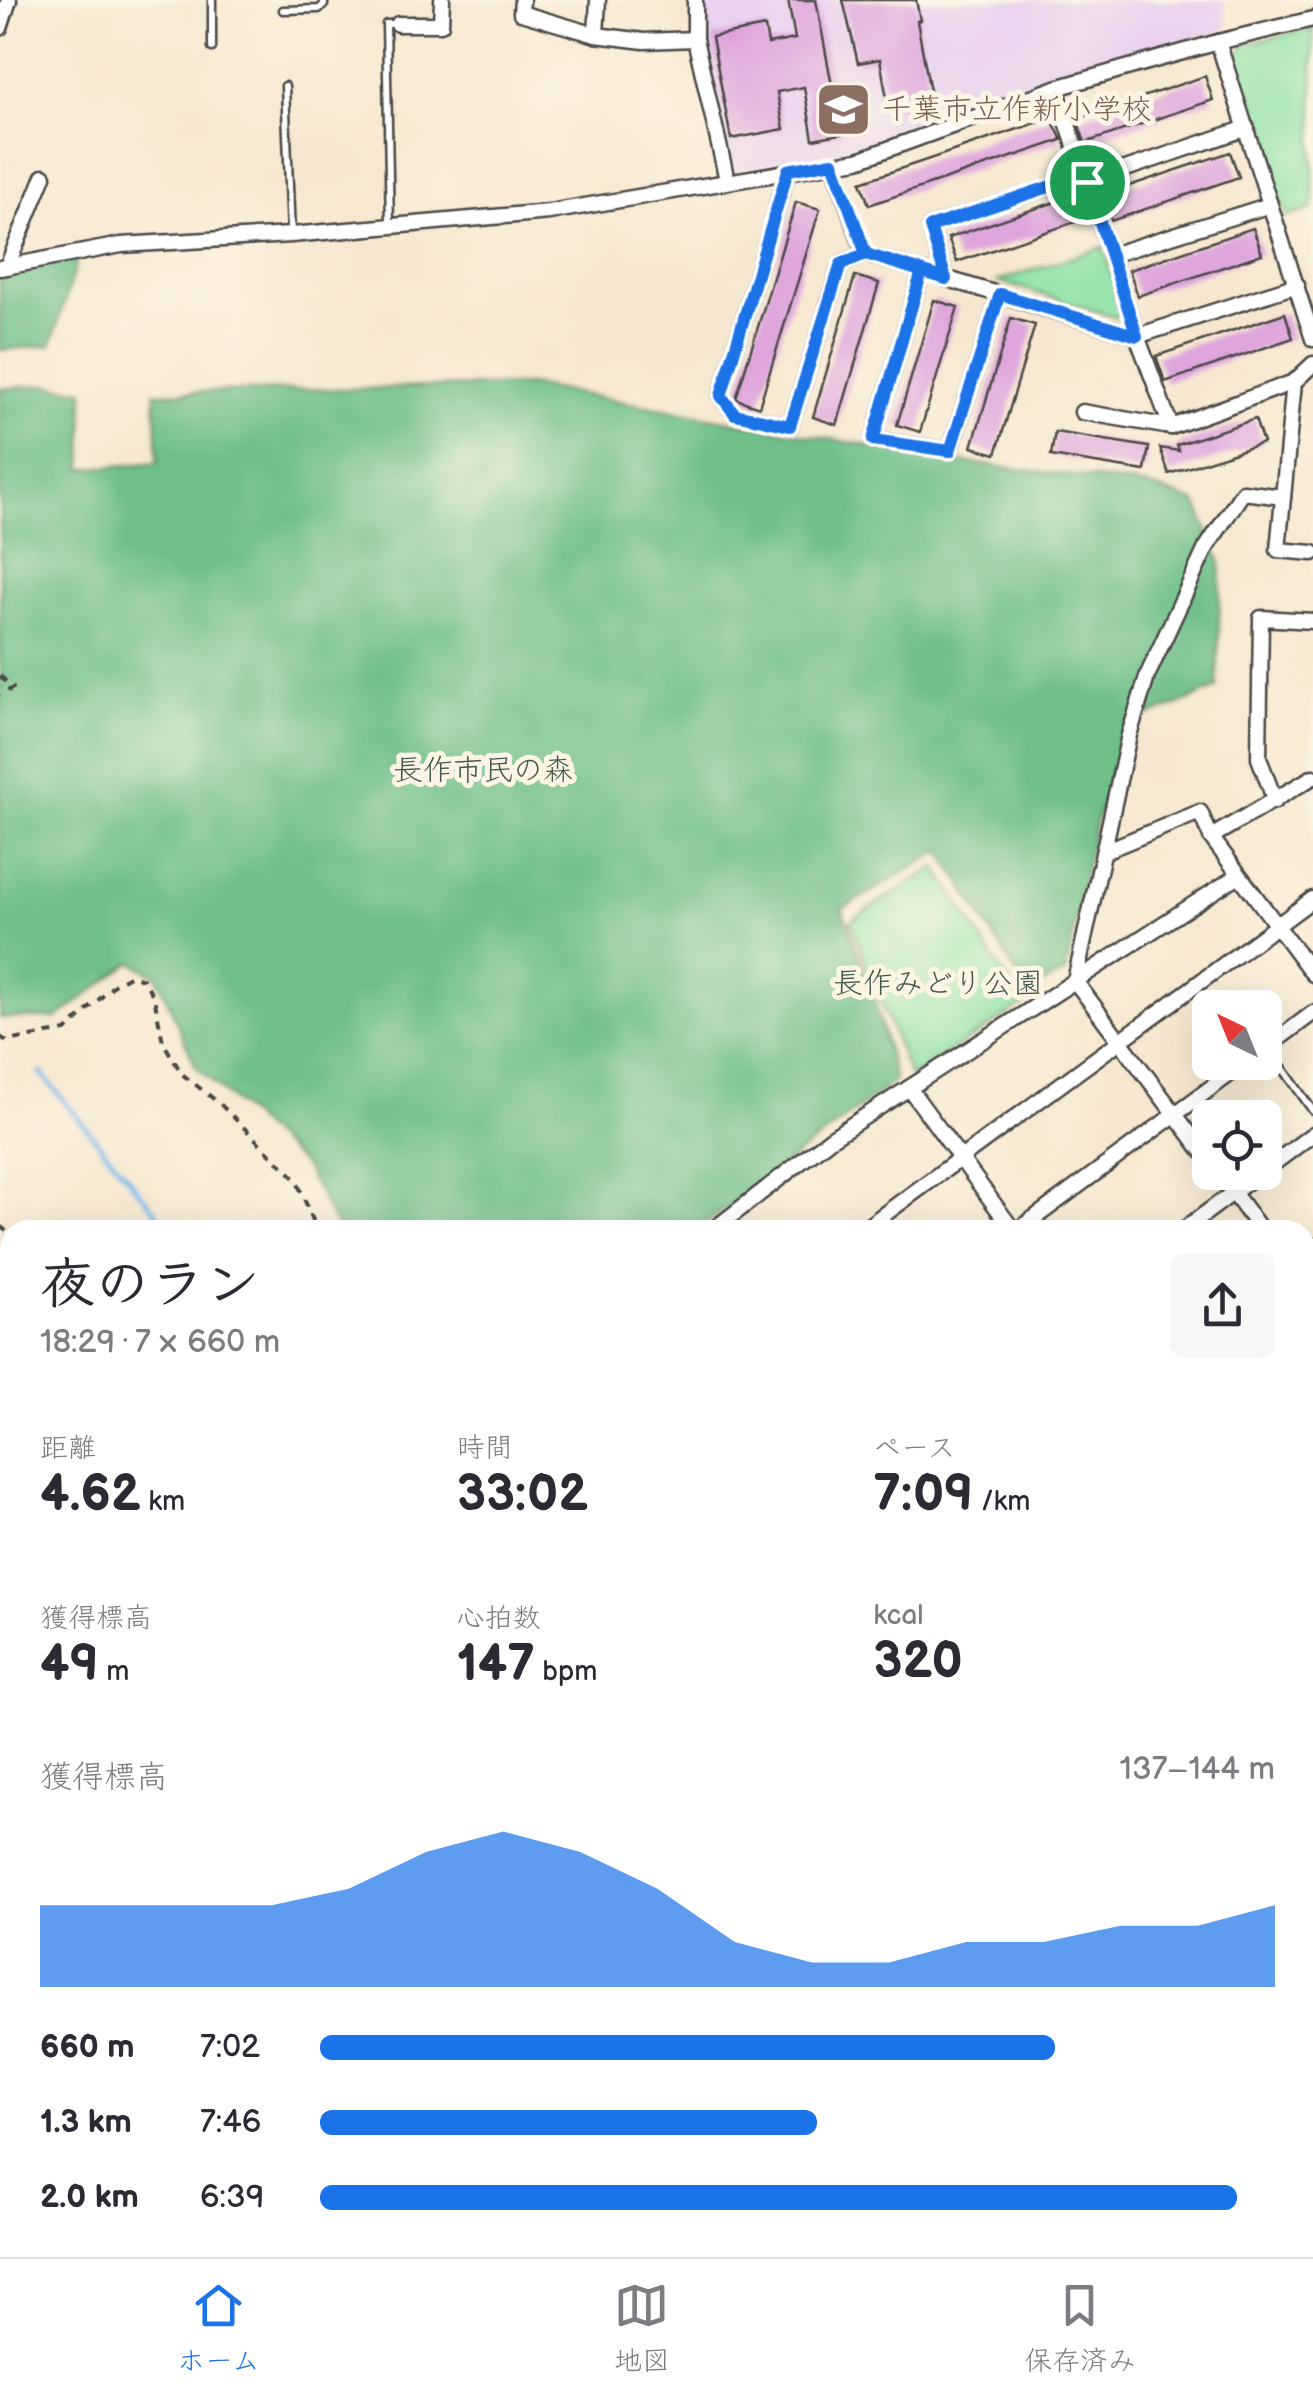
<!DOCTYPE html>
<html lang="ja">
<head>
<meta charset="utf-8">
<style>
	body { margin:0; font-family:"Balsamiq Sans","Klee One",sans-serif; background:#f7f7f7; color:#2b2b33; height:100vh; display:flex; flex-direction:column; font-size:38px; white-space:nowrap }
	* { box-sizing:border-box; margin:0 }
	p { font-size:32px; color:#7c7c81 }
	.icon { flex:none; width:55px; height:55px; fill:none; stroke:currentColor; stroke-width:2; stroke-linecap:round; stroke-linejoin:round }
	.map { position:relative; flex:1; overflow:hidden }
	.panel { position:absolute; left:0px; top:1220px; width:1315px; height:1038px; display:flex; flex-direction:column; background:#fff; border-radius:30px 30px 0 0; box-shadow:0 10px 40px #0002 }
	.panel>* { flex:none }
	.needle { width:65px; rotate:317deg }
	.tools { position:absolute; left:1192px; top:990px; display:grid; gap:20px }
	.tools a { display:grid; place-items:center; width:90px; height:90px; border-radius:15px; background:#fff; box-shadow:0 10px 40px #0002; font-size:50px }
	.pin { position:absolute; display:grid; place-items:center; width:85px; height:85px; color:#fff; margin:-42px; border:5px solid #fff; border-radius:50%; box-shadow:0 2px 10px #0007 }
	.round { display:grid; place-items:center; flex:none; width:105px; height:105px; border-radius:15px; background:#f7f7f7 }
	.overview { display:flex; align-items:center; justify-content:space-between; height:170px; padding:0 40px }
	h1 { font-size:55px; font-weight:800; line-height:75px }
	.figures { display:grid; grid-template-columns:repeat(3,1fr); gap:15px; height:170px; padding:10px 40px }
	.figures div { display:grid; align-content:center }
	.figures b { font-size:50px; font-weight:800 }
	.figures small { font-size:28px; font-weight:400 }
	.figures p { font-size:28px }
	.chart { height:280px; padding:20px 40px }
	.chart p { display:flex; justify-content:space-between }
	.chart svg { width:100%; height:180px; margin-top:10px; fill:#1a73e8; opacity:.7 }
	ul { padding:0 40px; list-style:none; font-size:32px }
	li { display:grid; grid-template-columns:160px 120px 1fr; align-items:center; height:75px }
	li i { height:25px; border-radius:12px; background:#1a73e8 }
	.menu { display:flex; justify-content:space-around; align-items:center; height:140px; border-top:2px solid #e1e1e2; background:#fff; font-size:28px; color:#7c7c81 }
	.menu a { display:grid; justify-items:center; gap:5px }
	.menu .active { color:#1a73e8 }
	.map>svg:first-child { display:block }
	.built { fill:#e8d2ef }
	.green { fill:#89e1a5; stroke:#5a8668; stroke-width:2.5 }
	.forest { fill:#6ebf8a; stroke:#4c755a; stroke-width:2.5 }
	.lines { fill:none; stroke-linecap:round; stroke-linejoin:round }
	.stream { stroke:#79baee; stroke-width:5 }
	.building { fill:#dfa5dd }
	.service-casing { stroke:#494744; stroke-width:11 }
	.minor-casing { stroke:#494744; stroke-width:19 }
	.path { stroke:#494744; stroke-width:4; stroke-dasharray:8 8; stroke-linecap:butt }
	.service { stroke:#fff; stroke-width:6 }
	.minor { stroke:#fff; stroke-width:14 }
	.route-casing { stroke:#fff; stroke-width:20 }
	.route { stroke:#1a73e8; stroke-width:12 }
	.labels { text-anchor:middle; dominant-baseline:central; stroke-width:10; stroke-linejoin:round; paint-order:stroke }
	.education-label { font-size:30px; fill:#785e54; stroke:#fcf5e5; text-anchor:start }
	.park-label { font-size:30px; fill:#42584a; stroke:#fcf5e5 }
</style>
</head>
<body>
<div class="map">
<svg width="1313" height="2257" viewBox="0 0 1313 2257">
	<rect width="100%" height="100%" fill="#fcf5e5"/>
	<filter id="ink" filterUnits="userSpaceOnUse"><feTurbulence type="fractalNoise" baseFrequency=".01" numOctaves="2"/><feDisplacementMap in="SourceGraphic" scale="20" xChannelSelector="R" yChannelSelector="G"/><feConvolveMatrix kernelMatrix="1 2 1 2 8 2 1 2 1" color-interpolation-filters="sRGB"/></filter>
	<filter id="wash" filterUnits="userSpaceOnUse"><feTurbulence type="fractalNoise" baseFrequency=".0048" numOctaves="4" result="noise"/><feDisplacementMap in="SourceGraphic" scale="40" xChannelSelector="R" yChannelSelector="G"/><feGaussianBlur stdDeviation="2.25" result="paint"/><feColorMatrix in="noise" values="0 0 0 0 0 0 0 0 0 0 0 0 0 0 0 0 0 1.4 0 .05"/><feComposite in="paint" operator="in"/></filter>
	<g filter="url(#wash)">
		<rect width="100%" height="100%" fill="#f6e8d0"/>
		<polygon class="built" points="704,0 1224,0 1227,29 1057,75 881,144 735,171 727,163 704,49"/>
		<g class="green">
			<polygon points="1313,28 1313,208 1287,217 1230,66 1246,44"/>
			<polygon points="1103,247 1124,314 1117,318 998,281"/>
			<polygon points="936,867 1023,1005 910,1077 850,921"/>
		</g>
		<g class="forest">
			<polygon points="79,254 51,345 0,350 0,279"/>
			<polygon points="44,385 84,390 83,469 158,462 155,393 530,385 954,461 1144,485 1196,502 1221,563 1217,688 1176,706 1127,723 1093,831 1066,972 1028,992 941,851 842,909 874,999 895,1081 697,1230 338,1230 305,1167 196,1067 157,976 131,962 57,1018 0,1018 0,389"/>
		</g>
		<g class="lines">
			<g class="stream">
				<polyline points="41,1073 171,1230"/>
				<polyline points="827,2248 837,2257"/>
			</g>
		</g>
		<g id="blocks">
			<g class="building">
				<polygon points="788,0 816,0 841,134 813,139 804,87 777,92 784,129 731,139 712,37 765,27 768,44 795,39"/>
				<polygon points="843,0 916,0 920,20 917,21 932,102 889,110 880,59 858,63"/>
				<polygon points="1205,76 1213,100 1085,143 1077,119"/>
				<polygon points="1051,118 1062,140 869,205 861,182"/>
				<polygon points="1230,152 1239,177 1111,221 1102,195"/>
				<polygon points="1076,195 1078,204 1082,202 1087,218 957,262 948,238"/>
				<polygon points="796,202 820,209 759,407 736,399"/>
				<polygon points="1253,228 1262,254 1138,296 1129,270"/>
				<polygon points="855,276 879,283 837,425 813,417"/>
				<polygon points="934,300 958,307 920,432 897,425"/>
				<polygon points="1285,313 1293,338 1165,382 1156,356"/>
				<polygon points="1011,318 1035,325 996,454 972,447"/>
				<polygon points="1255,419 1263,443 1169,474 1160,448 1179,451 1177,445"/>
				<polygon points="1055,432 1149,447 1145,471 1051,456"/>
			</g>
		</g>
	</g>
	<g filter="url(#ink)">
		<use href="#blocks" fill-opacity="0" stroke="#494744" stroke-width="2.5"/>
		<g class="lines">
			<defs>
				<g id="service">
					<polyline points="212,0 212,48"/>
					<polyline points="283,10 319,9 324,5 324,0"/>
					<polyline points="285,86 291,234"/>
					<polyline points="390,226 386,24 396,24"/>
					<polyline points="1268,1047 1313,1111"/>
					<polyline points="1305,1248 1313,1242"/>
					<polyline points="1305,1347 1313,1341"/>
					<polyline points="1305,2011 1313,2005"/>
				</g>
				<g id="minor">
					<polyline points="522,0 521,13 596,35 644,41 695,39"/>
					<polyline points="695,0 695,39 727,180"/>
					<polyline points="398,24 441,24 442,0"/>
					<polyline points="0,28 9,0"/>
					<polyline points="596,35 598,0"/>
					<polyline points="1218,42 1313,339"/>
					<polyline points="1056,88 1137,336 1171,427"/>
					<polyline points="833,163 865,254 1137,336 1297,285"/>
					<polyline points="788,170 721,396 735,414 790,426 841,264 865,254"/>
					<polyline points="1087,182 1247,128"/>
					<polyline points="1111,255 1270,205"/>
					<polyline points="7,267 44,176"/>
					<polyline points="0,268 121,245 291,235 549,212 858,160 1056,88 1218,42 1313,19"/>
					<polyline points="922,271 873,440 950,451 1000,294"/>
					<polyline points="946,279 930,227 1085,175"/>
					<polyline points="1313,364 1294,382 1278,550 1313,553"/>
					<polyline points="1082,412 1171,427 1294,382"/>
					<polyline points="1275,801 1259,758 1261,618 1313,621"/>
					<polyline points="1211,837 1313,777"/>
					<polyline points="1105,851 1200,812 1211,837 1313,974"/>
					<polyline points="1265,1049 1313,1013"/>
					<polyline points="909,1088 1013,1230"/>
					<polyline points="1210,1161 1075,981 1129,735 1148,674 1206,548 1243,492 1283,497"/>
					<polyline points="1265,1170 1313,1134"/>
					<polyline points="1218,1172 1261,1230"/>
					<polyline points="713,1230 830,1139 1239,875"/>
					<polyline points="863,1230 1313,899"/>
					<polyline points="1018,1230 1246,1062"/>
					<polyline points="1183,1230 1261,1172"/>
					<polyline points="1305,1288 1313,1299"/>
					<polyline points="1305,1470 1313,1464"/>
					<polyline points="1305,1565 1313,1560"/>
					<polyline points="1307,1742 1313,1751"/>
					<polyline points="1305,1833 1313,1827"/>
					<polyline points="1305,1921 1313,1916"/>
					<polyline points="1202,2257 1210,2248"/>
				</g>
			</defs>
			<use href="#service" class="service-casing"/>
			<use href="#minor" class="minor-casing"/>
			<g class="path">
				<polyline points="0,676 13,688 0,695"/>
				<polyline points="0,1037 7,1041 66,1031 115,984 131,975 143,979 154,997 163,1042 182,1074 220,1104 296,1179 317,1230"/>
				<polyline points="0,1226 10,1234"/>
				<polyline points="0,1446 10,1453"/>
				<polyline points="0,1922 10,1921"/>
				<polyline points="0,2159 10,2157"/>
				<polyline points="205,2248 212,2257"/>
				<polyline points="659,2248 666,2257"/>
				<polyline points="1031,2248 1052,2257"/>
				<polyline points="446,2257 457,2248"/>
				<polyline points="931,2257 941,2248"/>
			</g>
			<use href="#service" class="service"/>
			<use href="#minor" class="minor"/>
		</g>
	</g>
	<g class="lines" filter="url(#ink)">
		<defs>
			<polyline id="route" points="1087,182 1084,175 930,227 946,279 866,254 833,162 788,170 721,396 735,414 790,426 841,264 866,254 922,271 873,440 950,451 1000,294 1137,336 1087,182"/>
		</defs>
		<use href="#route" class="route-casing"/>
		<use href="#route" class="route"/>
	</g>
	<defs>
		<symbol id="school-square" viewBox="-11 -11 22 22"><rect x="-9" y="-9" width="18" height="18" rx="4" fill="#8d6e63" stroke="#fcf5e5"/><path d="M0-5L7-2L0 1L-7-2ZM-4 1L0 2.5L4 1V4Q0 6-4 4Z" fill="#fff"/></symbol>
	</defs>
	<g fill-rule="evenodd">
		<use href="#school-square" x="812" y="78" width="63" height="63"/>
	</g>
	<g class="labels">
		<g class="education-label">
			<text x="882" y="110">千葉市立作新小学校</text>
		</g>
		<g class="park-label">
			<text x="483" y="771">長作市民の森</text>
			<text x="938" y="984">長作みどり公園</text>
		</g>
	</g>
</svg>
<div class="tools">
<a><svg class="needle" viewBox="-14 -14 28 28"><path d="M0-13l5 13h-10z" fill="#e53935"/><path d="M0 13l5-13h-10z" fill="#7c7c81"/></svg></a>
<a><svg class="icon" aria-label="locate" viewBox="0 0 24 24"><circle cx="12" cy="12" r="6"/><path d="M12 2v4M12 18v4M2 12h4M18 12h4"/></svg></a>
</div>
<div class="pin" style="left:1087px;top:182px;background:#1e9e55"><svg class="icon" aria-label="arrive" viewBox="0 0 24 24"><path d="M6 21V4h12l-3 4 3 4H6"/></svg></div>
<section class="panel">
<div class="overview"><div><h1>夜のラン</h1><p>18:29 · 7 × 660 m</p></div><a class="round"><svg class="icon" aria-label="share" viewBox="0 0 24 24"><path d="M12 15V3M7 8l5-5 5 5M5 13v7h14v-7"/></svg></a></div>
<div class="figures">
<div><p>距離</p><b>4.62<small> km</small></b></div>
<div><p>時間</p><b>33:02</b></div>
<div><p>ペース</p><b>7:09<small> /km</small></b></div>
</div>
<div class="figures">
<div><p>獲得標高</p><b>49<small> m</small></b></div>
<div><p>心拍数</p><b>147<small> bpm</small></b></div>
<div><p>kcal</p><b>320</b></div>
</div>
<div class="chart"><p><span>獲得標高</span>137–144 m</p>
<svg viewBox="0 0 160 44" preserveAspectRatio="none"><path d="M0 44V24L10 24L20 24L30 24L40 20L50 11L60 6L70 11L80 20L90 33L100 38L110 38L120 33L130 33L140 29L150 29L160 24V44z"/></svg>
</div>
<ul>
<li><b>660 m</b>7:02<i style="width:77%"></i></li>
<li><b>1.3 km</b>7:46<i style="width:52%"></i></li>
<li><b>2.0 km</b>6:39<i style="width:96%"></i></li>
</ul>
</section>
</div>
<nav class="menu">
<a class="active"><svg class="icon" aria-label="home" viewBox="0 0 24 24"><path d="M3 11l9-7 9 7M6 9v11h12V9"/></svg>ホーム</a>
<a><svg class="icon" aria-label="map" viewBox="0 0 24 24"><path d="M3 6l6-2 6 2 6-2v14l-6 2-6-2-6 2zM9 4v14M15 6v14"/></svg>地図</a>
<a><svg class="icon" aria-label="saved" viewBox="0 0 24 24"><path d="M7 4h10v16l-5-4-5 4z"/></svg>保存済み</a>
</nav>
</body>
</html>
